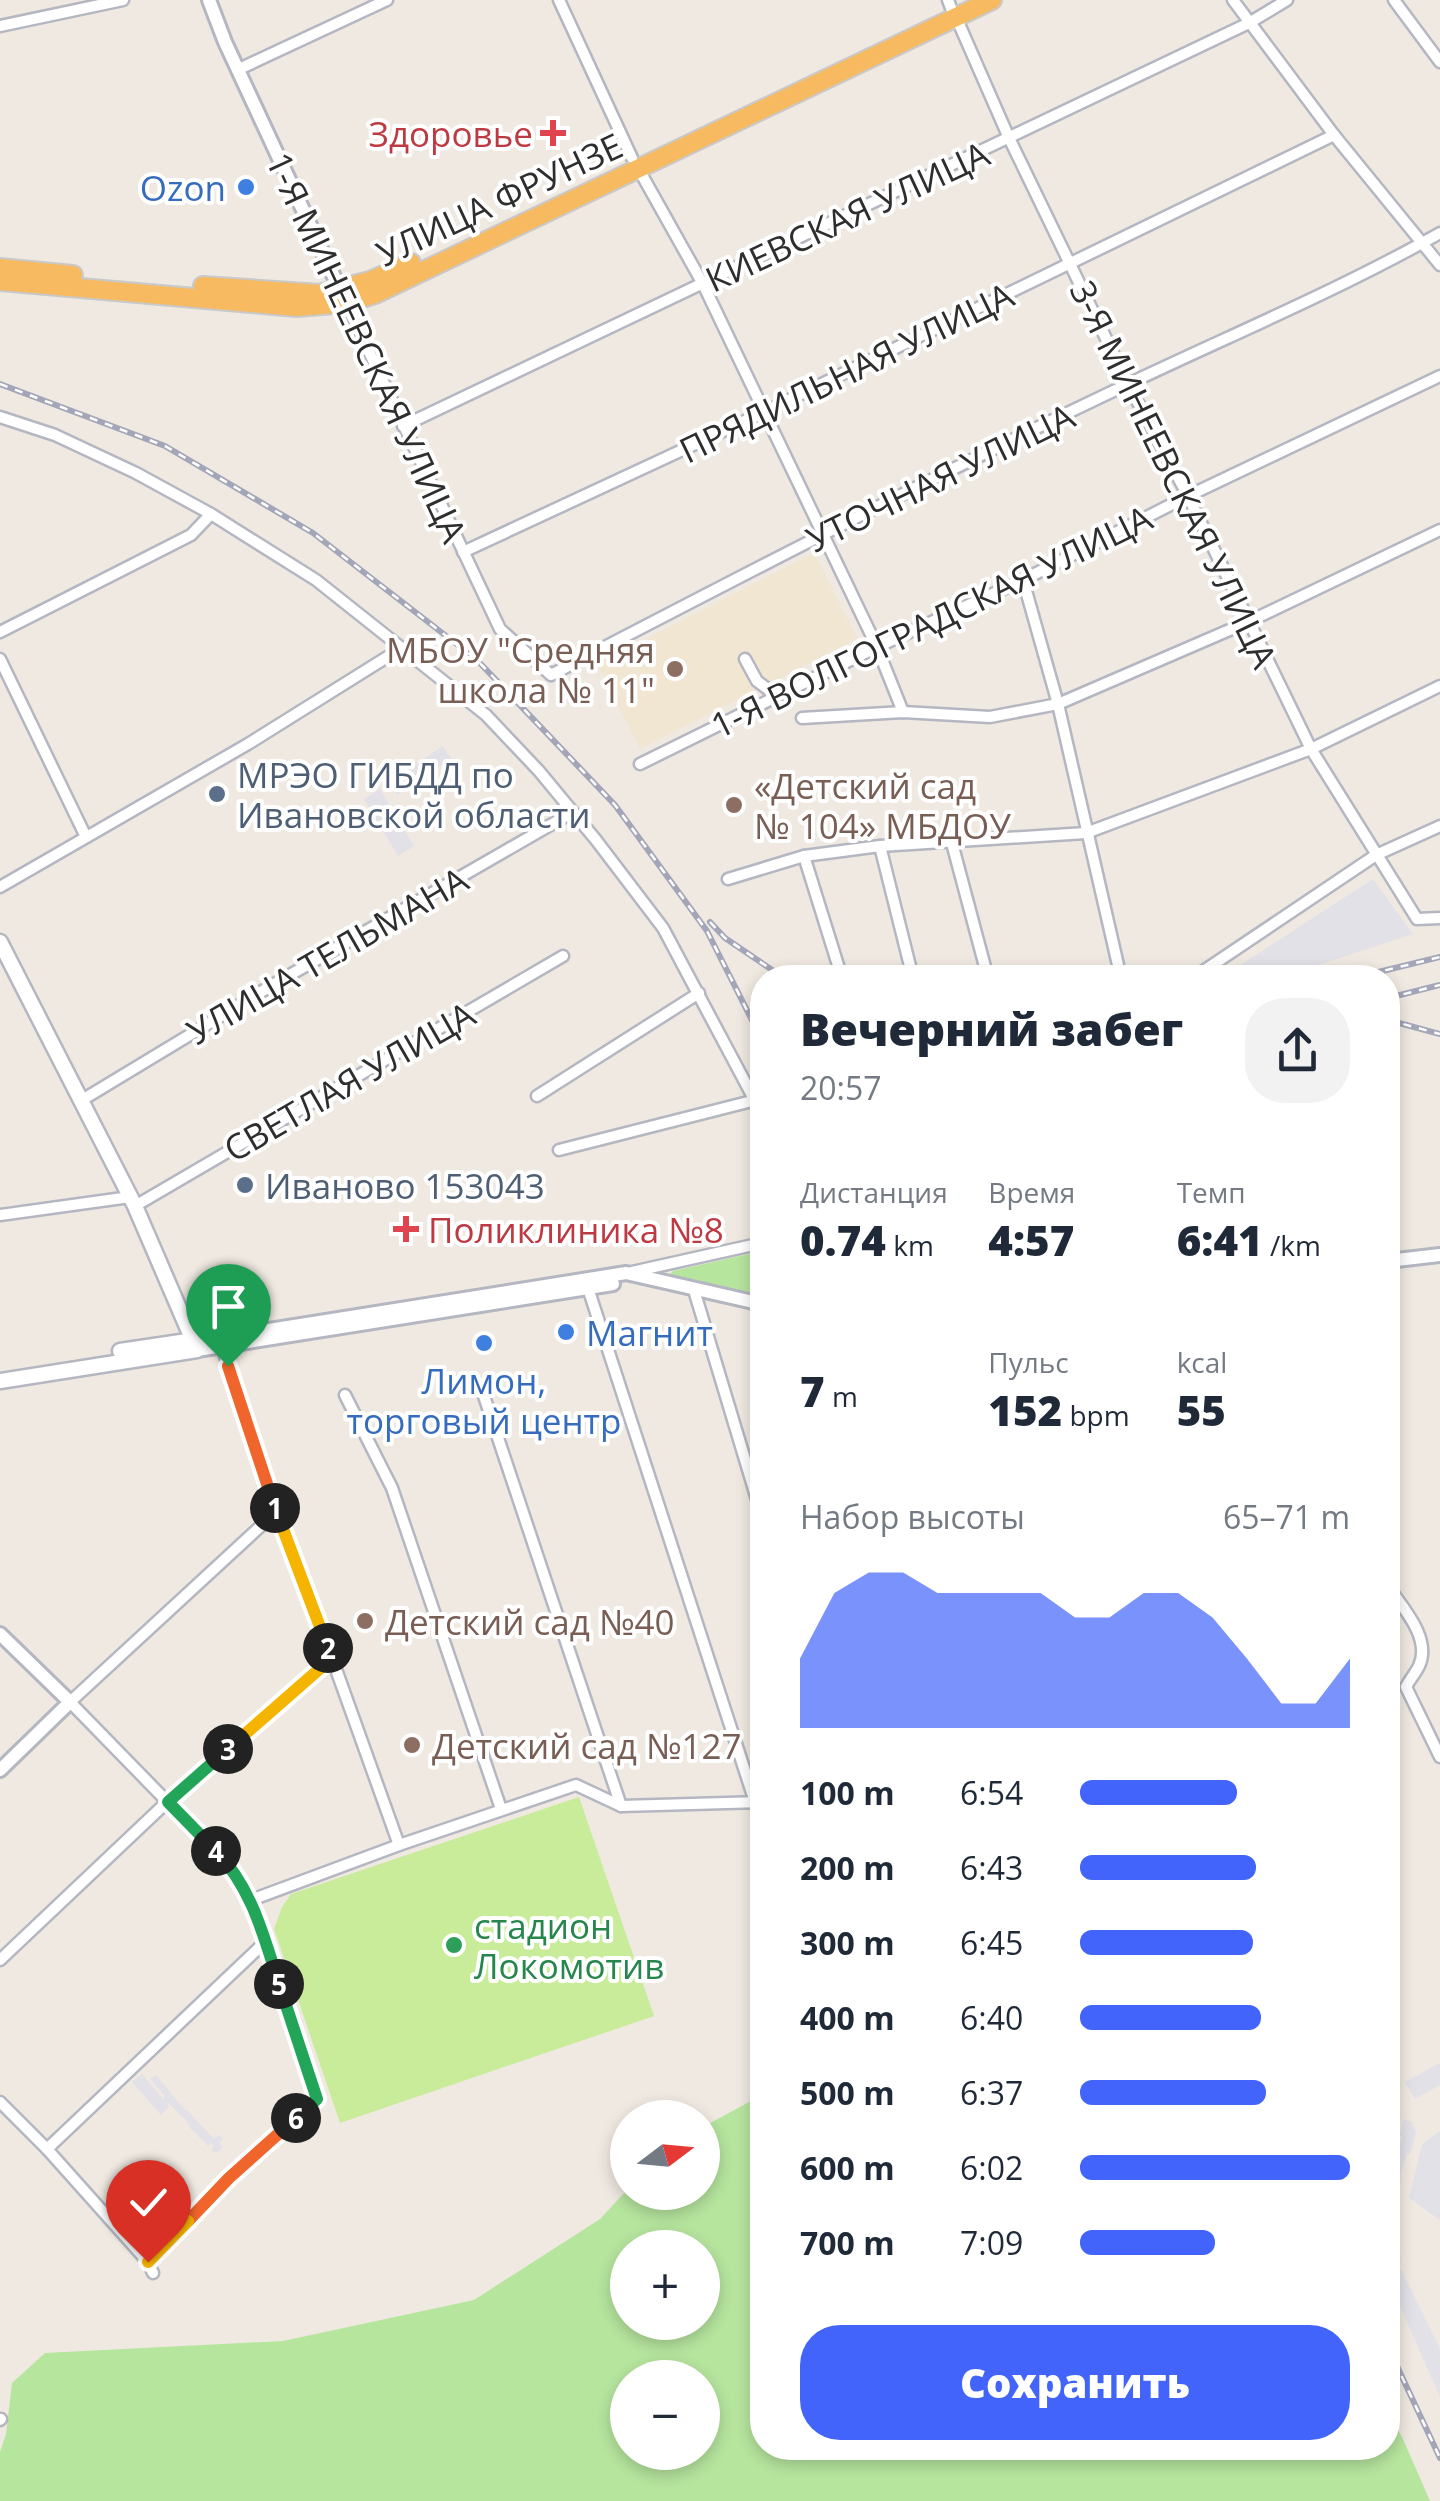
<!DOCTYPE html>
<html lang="ru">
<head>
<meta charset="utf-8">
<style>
	body { margin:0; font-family:"Open Sans",sans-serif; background:#f2f2f3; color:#1f2937; height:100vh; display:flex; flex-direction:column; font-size:38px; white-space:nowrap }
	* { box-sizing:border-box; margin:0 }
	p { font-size:32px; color:#747a83 }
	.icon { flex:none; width:55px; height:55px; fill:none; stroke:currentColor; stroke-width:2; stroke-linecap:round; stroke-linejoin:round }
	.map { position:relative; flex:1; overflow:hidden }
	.panel { position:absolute; left:750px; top:965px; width:650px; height:1495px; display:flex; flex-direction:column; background:#fff; border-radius:40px; box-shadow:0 5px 15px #0003 }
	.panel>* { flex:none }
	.needle { width:65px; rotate:74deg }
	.tools { position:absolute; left:610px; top:2100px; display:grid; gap:20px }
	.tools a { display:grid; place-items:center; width:110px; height:110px; border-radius:50%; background:#fff; box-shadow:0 5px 15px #0003; font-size:50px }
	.pin { position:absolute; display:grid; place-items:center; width:85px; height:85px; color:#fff; margin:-102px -42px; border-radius:50% 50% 50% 0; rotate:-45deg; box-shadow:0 0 10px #0007 }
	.pin .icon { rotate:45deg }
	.km { position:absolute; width:50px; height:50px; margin:-25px; border-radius:50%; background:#222; color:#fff; font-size:28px; line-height:50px; text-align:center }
	.round { display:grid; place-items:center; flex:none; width:105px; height:105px; border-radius:40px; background:#f2f2f3 }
	.headline { display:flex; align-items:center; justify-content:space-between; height:170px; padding:0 50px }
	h1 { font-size:45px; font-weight:800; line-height:75px }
	.metrics { display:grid; grid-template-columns:repeat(3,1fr); gap:15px; height:170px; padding:10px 50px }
	.metrics div { display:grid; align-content:center }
	.metrics b { font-size:42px; font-weight:800 }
	.metrics small { font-size:28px; font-weight:400 }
	.metrics p { font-size:28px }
	.chart { height:280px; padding:20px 50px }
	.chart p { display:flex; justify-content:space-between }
	.chart svg { width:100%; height:180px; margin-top:10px; fill:#4264fb; opacity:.7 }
	.button { display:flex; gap:20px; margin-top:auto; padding:20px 50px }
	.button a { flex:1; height:115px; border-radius:40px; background:#4264fb; color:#fff; font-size:40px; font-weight:800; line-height:115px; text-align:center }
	ul { padding:0 50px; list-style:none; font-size:32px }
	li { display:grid; grid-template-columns:160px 120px 1fr; align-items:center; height:75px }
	li i { height:25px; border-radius:12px; background:#4264fb }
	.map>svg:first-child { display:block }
	.industrial { fill:#e3e1e8 }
	.education { fill:#f0e6d1 }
	.green { fill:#b6e59e; fill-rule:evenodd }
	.pitch { fill:#c9ec9a }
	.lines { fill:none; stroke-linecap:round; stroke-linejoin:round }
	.minor-casing { stroke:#b4b7c1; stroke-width:15 }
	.tertiary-casing { stroke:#b4b7c1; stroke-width:18 }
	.secondary-casing { stroke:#b4b7c1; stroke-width:19 }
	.trunk-casing { stroke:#c9c9c9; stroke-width:22 }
	.minor { stroke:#fff; stroke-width:10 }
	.tertiary { stroke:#fff; stroke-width:12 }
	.secondary { stroke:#fff; stroke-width:14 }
	.trunk { stroke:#f8ba60; stroke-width:18 }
	.rail-casing { stroke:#a3a6b8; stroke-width:6 }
	.rail { stroke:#fff; stroke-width:2.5; stroke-dasharray:8; stroke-linecap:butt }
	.split-1-casing { stroke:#fff; stroke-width:20 }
	.split-2-casing { stroke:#fff; stroke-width:20 }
	.split-3-casing { stroke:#fff; stroke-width:20 }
	.split-4-casing { stroke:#fff; stroke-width:20 }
	.split-5-casing { stroke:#fff; stroke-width:20 }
	.split-6-casing { stroke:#fff; stroke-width:20 }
	.split-7-casing { stroke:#fff; stroke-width:20 }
	.split-8-casing { stroke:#fff; stroke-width:20 }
	.split-1 { stroke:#f0652b; stroke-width:12 }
	.split-2 { stroke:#f5b400; stroke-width:12 }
	.split-3 { stroke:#f5b400; stroke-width:12 }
	.split-4 { stroke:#22a559; stroke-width:12 }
	.split-5 { stroke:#22a559; stroke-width:12 }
	.split-6 { stroke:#22a559; stroke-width:12 }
	.split-7 { stroke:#f0652b; stroke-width:12 }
	.split-8 { stroke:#f5b400; stroke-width:12 }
	.health-dot { fill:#e0444e; stroke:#fff; stroke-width:4 }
	.shop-dot { fill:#3f7fe0; stroke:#fff; stroke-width:4 }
	.education-dot { fill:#8d6e63; stroke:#fff; stroke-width:4 }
	.service-dot { fill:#5c6f8a; stroke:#fff; stroke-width:4 }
	.leisure-dot { fill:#2e9e5b; stroke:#fff; stroke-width:4 }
	.labels { text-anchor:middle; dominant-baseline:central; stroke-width:8; stroke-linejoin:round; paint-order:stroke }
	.health-label { font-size:35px; fill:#be3a42; stroke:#fff; text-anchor:end }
	.shop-label { font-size:35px; fill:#366cbe; stroke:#fff; text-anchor:end }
	.street-label { font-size:35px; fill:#2e2e2e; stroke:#fff }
	.education-label { font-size:35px; fill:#785e54; stroke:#fff; text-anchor:start }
	.service-label { font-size:35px; fill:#4e5e75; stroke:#fff; text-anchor:start }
	.leisure-label { font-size:35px; fill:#27864d; stroke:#fff; text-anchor:start }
</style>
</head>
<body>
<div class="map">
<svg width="1440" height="2501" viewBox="0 0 1440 2501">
	<rect width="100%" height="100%" fill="#efe9e1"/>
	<g class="industrial">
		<polygon points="443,746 451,759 397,795 389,782"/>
		<polygon points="380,789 414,846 398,856 364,799"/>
		<polygon points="1373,879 1413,934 1282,977 1225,977 1225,975"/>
		<polygon points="1440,2063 1440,2085 1415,2099 1405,2082"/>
		<polygon points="142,2074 163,2099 165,2096 150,2079 156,2075 185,2110 187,2110 214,2139 219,2135 223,2139 219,2143 223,2147 216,2153 212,2150 214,2146 211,2143 208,2146 190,2128 186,2120 167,2102 169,2107 161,2115 132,2082"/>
		<polygon points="1404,2119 1412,2122 1416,2133 1410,2154 1407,2154 1401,2172 1397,2216 1401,2264 1388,2264 1388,2184 1402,2137 1400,2135"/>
		<polygon points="1440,2131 1440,2220 1409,2198 1422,2144"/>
		<polygon points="1401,2269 1440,2349 1440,2397 1388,2279 1388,2274"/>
	</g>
	<polygon class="education" points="814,553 857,639 640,749 597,664"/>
	<g class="green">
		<polygon points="762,1251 762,1296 673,1278 670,1274 673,1271"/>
		<path d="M762 2095V2448H1388V2412L1403 2439 1430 2501H0V2452L6 2434 12 2383 45 2353 283 2341 474 2300 600 2219 627 2190 628 2192H702L703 2127ZM628 2248H702V2322H628ZM628 2378H702V2452H628Z"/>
	</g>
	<polygon class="pitch" points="579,1797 654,2016 340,2123 274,1929 282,1907 291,1894"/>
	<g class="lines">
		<defs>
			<g id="minor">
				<polyline points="559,0 632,158"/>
				<polyline points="948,0 951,8"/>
				<polyline points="1233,0 1334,135 1440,265"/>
				<polyline points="1394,0 1440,62"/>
				<polyline points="956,17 1009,138 1070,264 1128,384 1188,496 1311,749 1417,919 1440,918"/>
				<polyline points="0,26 123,0"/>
				<polyline points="237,70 387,0"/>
				<polyline points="638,168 703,284 877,647 903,712"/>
				<path d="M346 303 500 629 551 675C741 576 932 477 1126 385 1231 335 1339 290 1440 233"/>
				<polyline points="0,417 55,435 136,473 211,514 316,580 486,715 539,771 596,840 663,928 762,1114"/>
				<polyline points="403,426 1249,23 1287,0"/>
				<polyline points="463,552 764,412 1334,135"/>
				<polyline points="1023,580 1058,704 1121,978"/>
				<polyline points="0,632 191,535 211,514"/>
				<polyline points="0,659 86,837"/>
				<polyline points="745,659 757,681 777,696"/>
				<polyline points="802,718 903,712 990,717 1058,704 1248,622 1440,530"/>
				<polyline points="640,764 877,647 1023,580 1188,496 1440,376"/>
				<polyline points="952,843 988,978"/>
				<polyline points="880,846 913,978"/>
				<polyline points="804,856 842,978"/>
				<polyline points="728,879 804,856 880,846 1086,833 1311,749 1440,686"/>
				<polyline points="0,887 248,744 400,649"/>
				<polyline points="1193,978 1376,855 1440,826"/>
				<polyline points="537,1096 699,993"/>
				<polyline points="82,1100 269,987 573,812"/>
				<polyline points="559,1150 756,1100"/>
				<polyline points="135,1206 563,956"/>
				<polyline points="0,1215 130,1197"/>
				<polyline points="632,1272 762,1243"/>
				<polyline points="588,1288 755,1802"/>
				<polyline points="694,1290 762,1516"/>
				<polyline points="222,1347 276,1512 332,1658 399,1845"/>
				<polyline points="483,1393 621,1806"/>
				<polyline points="345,1395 392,1488 501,1809"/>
				<path d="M1388 1586C1402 1607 1432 1638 1419 1666 1415 1674 1410 1679 1406 1687L1440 1757"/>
				<polyline points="251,1900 399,1845 576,1785 621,1806 762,1802"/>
				<polyline points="0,1960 167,1802 332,1658"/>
				<polyline points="0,2102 47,2149 148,2262 153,2273"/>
				<polyline points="47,2149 265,1942"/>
				<polyline points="148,2262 229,2178 317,2099 251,1900 225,1861 70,1702 276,1512"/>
				<polyline points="0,2420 1,2419"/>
			</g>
			<g id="tertiary">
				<polyline points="209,0 225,42 342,294"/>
				<polyline points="1388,1261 1440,1255"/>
				<polyline points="194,1340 219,1338 626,1273 762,1304"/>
				<polyline points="197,1350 613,1284"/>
				<polyline points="0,1634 70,1702 0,1770"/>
			</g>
			<g id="secondary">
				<polyline points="0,942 135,1206 197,1350 0,1381"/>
				<polyline points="120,1351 194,1340"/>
			</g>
			<g id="trunk">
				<polyline points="0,268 73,275"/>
				<polyline points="0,281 297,307 346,303 375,294 992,0"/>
				<polyline points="203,286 320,294 370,281 411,263"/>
			</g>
		</defs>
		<use href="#minor" class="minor-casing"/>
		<use href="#tertiary" class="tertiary-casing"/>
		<use href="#secondary" class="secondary-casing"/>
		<use href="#trunk" class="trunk-casing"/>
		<use href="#minor" class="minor"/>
		<use href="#tertiary" class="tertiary"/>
		<use href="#secondary" class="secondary"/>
		<use href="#trunk" class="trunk"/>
		<defs>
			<g id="rail">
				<polyline points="0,384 165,446 313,533 476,659 615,805 707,931 762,1040"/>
				<polyline points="710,922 725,938 784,978"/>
				<polyline points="1354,978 1440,957"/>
				<polyline points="1388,998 1440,985"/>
				<polyline points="1388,1020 1440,1034"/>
				<polyline points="1388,2347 1440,2458"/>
			</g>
		</defs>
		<use href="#rail" class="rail-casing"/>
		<use href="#rail" class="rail"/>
	</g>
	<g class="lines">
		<defs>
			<polyline id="split-1" points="228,1366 275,1508"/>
			<polyline id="split-2" points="275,1508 328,1648"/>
			<polyline id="split-3" points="228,1749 332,1658 328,1648"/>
			<polyline id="split-4" points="216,1851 168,1802 228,1749"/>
			<path id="split-5" d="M216 1851C252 1888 264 1937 279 1984"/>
			<polyline id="split-6" points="279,1984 317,2099 296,2118"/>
			<polyline id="split-7" points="188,2221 229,2178 296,2118"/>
			<polyline id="split-8" points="148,2262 188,2221"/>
		</defs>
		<use href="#split-1" class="split-1-casing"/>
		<use href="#split-2" class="split-2-casing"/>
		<use href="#split-3" class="split-3-casing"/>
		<use href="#split-4" class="split-4-casing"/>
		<use href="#split-5" class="split-5-casing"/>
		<use href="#split-6" class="split-6-casing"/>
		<use href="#split-7" class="split-7-casing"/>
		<use href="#split-8" class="split-8-casing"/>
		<use href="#split-1" class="split-1"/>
		<use href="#split-2" class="split-2"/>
		<use href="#split-3" class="split-3"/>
		<use href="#split-4" class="split-4"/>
		<use href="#split-5" class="split-5"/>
		<use href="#split-6" class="split-6"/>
		<use href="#split-7" class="split-7"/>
		<use href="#split-8" class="split-8"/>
	</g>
	<g class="health-dot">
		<path d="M548 118h10v10h10v10h-10v10h-10v-10h-10v-10h10z"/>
		<path d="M401 1214h10v10h10v10h-10v10h-10v-10h-10v-10h10z"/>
	</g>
	<g class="shop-dot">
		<circle cx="246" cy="187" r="10"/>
		<circle cx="566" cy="1332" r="10"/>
		<circle cx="484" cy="1343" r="10"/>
	</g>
	<g class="education-dot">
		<circle cx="675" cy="669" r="10"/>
		<circle cx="734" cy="805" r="10"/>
		<circle cx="365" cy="1621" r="10"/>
		<circle cx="412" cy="1745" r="10"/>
	</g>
	<g class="service-dot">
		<circle cx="217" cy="794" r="10"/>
		<circle cx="245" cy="1185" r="10"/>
	</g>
	<circle class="leisure-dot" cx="454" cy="1945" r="10"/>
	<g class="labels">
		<g class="health-label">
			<text x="533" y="133">Здоровье</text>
			<text x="428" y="1229" text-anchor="start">Поликлиника №8</text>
		</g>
		<g class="shop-label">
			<text x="226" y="187">Ozon</text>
			<text x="586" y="1332" text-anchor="start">Магнит</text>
			<text x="484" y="1380" text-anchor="middle">Лимон,<tspan x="484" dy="40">торговый центр</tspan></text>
		</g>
		<g class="street-label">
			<text transform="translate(499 199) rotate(-25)">УЛИЦА ФРУНЗЕ</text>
			<text transform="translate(847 216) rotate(-25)">КИЕВСКАЯ УЛИЦА</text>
			<text transform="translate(367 347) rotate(65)">1-Я МИНЕЕВСКАЯ УЛИЦА</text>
			<text transform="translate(846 372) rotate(-26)">ПРЯДИЛЬНАЯ УЛИЦА</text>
			<text transform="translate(1174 474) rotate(64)">3-Я МИНЕЕВСКАЯ УЛИЦА</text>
			<text transform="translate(940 477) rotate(-26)">УТОЧНАЯ УЛИЦА</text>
			<text transform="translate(931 621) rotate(-26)">1-Я ВОЛГОГРАДСКАЯ УЛИЦА</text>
			<text transform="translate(327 955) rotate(-30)">УЛИЦА ТЕЛЬМАНА</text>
			<text transform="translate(349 1081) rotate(-30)">СВЕТЛАЯ УЛИЦА</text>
		</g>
		<g class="education-label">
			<text x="655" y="649" text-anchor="end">МБОУ "Средняя<tspan x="655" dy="40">школа № 11"</tspan></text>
			<text x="754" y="785">«Детский сад<tspan x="754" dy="40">№ 104» МБДОУ</tspan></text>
			<text x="385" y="1621">Детский сад №40</text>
			<text x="432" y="1745">Детский сад №127</text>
		</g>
		<g class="service-label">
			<text x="237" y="774">МРЭО ГИБДД по<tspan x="237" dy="40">Ивановской области</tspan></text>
			<text x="265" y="1185">Иваново 153043</text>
		</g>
		<g class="leisure-label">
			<text x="474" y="1925">стадион<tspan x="474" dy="40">Локомотив</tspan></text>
		</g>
	</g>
</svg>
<div class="tools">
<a><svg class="needle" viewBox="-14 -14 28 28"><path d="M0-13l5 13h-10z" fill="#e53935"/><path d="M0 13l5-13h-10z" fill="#747a83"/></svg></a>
<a>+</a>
<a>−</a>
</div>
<div class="pin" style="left:228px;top:1366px;background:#1e9e55"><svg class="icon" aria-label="arrive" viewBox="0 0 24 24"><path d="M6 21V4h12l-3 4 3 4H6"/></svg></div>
<div class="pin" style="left:148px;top:2262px;background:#d93025"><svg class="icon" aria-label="check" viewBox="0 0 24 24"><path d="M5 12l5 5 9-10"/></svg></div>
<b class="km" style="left:275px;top:1508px">1</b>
<b class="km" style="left:328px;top:1648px">2</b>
<b class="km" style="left:228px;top:1749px">3</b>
<b class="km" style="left:216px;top:1851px">4</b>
<b class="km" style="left:279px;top:1984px">5</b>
<b class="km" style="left:296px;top:2118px">6</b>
<section class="panel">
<div class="headline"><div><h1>Вечерний забег</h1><p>20:57</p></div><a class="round"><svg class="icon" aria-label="share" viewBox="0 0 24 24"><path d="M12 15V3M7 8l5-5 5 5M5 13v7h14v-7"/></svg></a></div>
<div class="metrics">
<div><p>Дистанция</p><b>0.74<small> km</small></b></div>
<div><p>Время</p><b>4:57</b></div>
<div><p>Темп</p><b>6:41<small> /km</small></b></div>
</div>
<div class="metrics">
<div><b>7<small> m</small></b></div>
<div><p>Пульс</p><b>152<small> bpm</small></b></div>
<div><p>kcal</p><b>55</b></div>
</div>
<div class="chart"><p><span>Набор высоты</span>65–71 m</p>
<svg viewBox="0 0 160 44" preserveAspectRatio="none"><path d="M0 44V27L10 11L20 6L30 6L40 11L50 11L60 11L70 11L80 17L90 17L100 11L110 11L120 17L130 27L140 38L150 38L160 27V44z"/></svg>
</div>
<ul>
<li><b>100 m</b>6:54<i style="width:58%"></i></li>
<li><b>200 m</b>6:43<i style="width:65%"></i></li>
<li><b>300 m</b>6:45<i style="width:64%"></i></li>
<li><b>400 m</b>6:40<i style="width:67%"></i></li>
<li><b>500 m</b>6:37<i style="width:69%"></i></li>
<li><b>600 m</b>6:02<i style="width:100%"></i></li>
<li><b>700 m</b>7:09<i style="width:50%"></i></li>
</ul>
<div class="button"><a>Сохранить</a></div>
</section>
</div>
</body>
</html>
